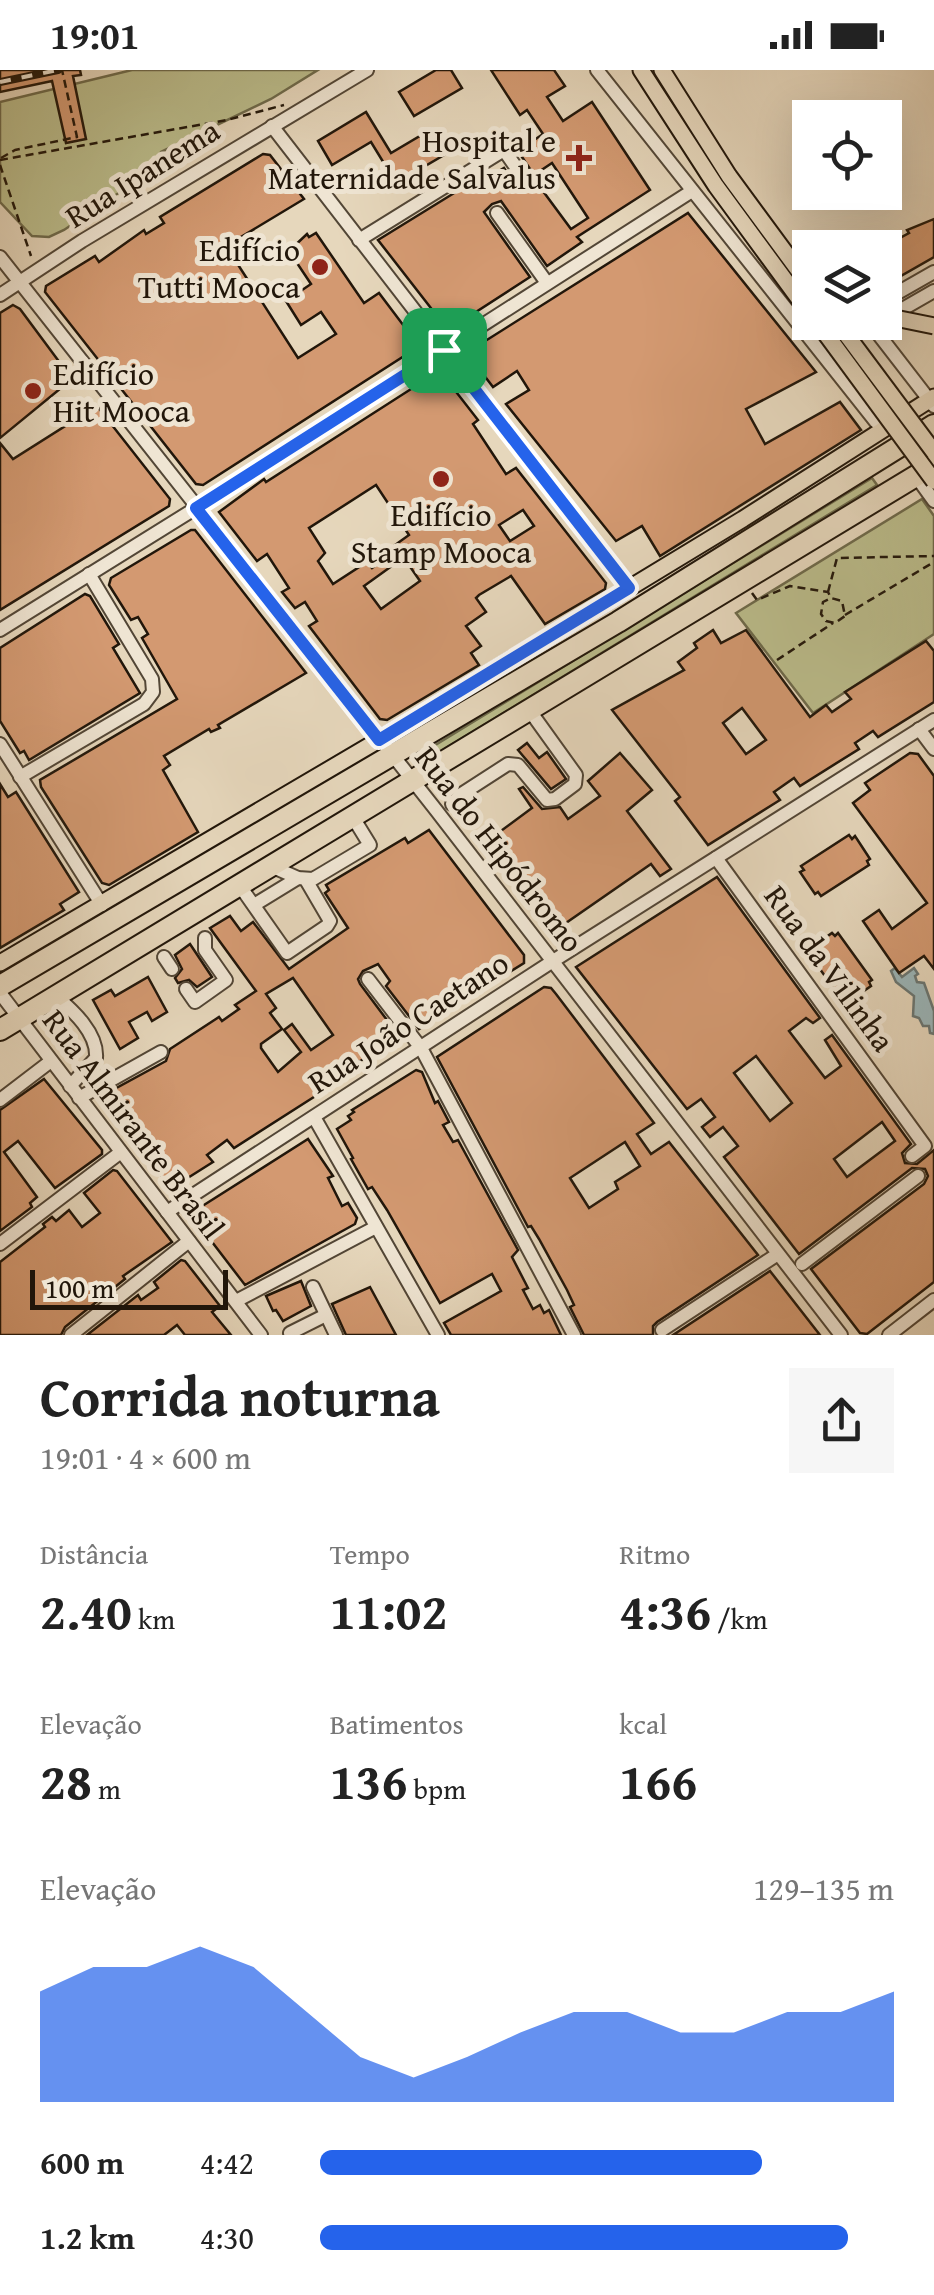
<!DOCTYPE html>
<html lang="pt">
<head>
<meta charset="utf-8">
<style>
	body { margin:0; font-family:"Gentium Book Plus",serif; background:#f6f6f6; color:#222; height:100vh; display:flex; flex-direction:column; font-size:38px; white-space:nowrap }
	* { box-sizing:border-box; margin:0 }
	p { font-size:32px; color:#767676 }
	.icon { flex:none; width:55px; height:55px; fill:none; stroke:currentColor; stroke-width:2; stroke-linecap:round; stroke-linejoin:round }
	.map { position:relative; height:1265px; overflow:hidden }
	.drawer { display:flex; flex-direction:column; background:#fff; flex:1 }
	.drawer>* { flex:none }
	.buttons { position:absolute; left:792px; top:30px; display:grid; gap:20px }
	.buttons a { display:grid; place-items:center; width:110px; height:110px; border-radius:0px; background:#fff; box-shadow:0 10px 40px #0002; font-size:50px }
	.scale { position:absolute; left:30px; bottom:25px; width:198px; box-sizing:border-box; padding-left:10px; border:5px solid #21160a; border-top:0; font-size:28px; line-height:35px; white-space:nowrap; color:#21160a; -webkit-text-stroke:8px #efe5d3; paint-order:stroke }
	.pin { position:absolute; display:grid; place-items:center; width:85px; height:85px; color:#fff; margin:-42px; border-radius:20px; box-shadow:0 5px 15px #0006 }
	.round { display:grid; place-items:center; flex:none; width:105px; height:105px; border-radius:0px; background:#f6f6f6 }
	.head { display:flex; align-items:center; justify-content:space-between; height:170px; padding:0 40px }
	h1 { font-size:55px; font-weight:600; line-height:75px }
	.figures { display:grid; grid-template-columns:repeat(3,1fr); gap:15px; height:170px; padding:10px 40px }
	.figures div { display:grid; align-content:center }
	.figures b { font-size:50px; font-weight:600 }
	.figures small { font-size:28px; font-weight:400 }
	.figures p { font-size:28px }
	.chart { height:280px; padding:20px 40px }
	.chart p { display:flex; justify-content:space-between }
	.chart svg { width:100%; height:180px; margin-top:10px; fill:#2563eb; opacity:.7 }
	ul { padding:0 40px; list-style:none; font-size:32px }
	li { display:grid; grid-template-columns:160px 120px 1fr; align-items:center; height:75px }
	li i { height:25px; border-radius:12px; background:#2563eb }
	.status { display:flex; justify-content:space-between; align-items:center; height:70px; padding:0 50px; background:#fff; direction:ltr }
	.status svg { height:28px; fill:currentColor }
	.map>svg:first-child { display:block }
	.green { fill:#bbbd8c; stroke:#6e6a4b; stroke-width:2.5 }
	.water { fill:#9bb7bb; stroke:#6a7774; stroke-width:2.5 }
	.building { fill:#d39971; stroke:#21160a; stroke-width:2.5; fill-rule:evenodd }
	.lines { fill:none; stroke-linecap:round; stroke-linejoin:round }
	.minor-casing { stroke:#524636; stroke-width:16 }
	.major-casing { stroke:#21160a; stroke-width:19 }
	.highway-casing { stroke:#21160a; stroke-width:24 }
	.path { stroke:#21160a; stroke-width:2.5; stroke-dasharray:8 5; stroke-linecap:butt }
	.minor { stroke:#efe5d3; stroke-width:12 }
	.major { stroke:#e6d7bc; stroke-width:15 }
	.highway { stroke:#e6d7bc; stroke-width:20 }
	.rail-casing { stroke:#21160a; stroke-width:8 }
	.rail { stroke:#efe5d3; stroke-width:4; stroke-dasharray:11; stroke-linecap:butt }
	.major-bridge-casing { stroke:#21160a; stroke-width:19; stroke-linecap:butt }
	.major-bridge { stroke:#e6d7bc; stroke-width:15 }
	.route-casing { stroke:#fff; stroke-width:20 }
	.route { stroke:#2563eb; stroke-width:12 }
	.poi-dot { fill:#8f2418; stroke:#efe5d3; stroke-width:4 }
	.labels { text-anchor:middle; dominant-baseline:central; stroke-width:10; stroke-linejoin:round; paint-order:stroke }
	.poi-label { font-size:32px; fill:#21160a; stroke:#efe5d3; text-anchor:end }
	.street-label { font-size:32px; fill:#21160a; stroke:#efe5d3 }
</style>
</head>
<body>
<div class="status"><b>19:01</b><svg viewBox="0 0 49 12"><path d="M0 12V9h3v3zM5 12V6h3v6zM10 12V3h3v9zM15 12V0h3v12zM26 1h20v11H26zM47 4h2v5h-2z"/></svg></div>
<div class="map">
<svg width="934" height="1265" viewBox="0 0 934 1265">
	<rect width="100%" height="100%" fill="#e6d7bc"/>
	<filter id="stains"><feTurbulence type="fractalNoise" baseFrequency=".002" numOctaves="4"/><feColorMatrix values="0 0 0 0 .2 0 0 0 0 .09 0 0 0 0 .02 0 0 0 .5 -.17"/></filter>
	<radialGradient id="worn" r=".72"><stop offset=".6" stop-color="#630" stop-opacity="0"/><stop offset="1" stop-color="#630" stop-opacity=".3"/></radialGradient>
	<g class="green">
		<polygon points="132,0 318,0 271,29 161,82 157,97 64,160 49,167 32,166 0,132 0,32"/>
		<polygon points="872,408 877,415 428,689 424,682"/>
		<polygon points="922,429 934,446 934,564 813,643 736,543"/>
	</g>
	<polygon class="water" points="895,898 902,907 914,898 918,904 915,906 917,912 924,913 934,941 934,964 930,963 929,956 923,956 919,948 913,946 914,926 896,912 891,901"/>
	<g class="building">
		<polygon points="0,0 80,0 81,5 73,6 86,69 66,73 52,11 0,22"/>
		<polygon points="436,0 451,0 462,18 414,46 399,22"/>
		<polygon points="491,0 554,0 565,16 547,27 563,51 592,32 650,120 577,167 582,172 547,196 501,131 492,134 484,142 530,207 448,260 378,170 485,104 487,108 504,98 518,119 534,109 571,159 588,148 552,93 534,105 518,81 543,64 527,40 520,45"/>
		<polygon points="366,42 391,83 430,60 444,85 396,113 371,72 332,95 318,71"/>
		<polygon points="263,84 270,85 304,129 226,176 298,288 336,264 321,242 301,255 286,231 311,214 289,181 307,164 309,167 316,163 364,233 379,223 416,272 415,279 203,415 196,414 45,222 46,216 95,186 99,192 144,160 146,164 164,153 160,147"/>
		<polygon points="688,143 816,302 746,339 765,374 840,332 861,360 660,486 642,456 616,471 506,334 529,320 517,301 493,317 470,287 471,280"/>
		<polygon points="934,149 934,187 885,215 885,176 909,163 907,160"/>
		<polygon points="13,235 20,239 72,309 0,368 0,243"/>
		<path d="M436 303 443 305 478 350 473 354 506 404 516 398 606 513 605 519 545 554 511 506 479 525 476 528 486 542 466 556 481 576 471 583 479 595 387 650 380 649 309 556 317 551 305 532 295 538 282 522 289 518 267 484 257 491 219 442 264 409 266 412ZM376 415 409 465 395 475 420 511 381 539 364 516 396 493 390 485 372 498 367 492 333 514 318 491 325 483 309 458ZM523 440 534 456 510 471 499 455Z"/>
		<polygon points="97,336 170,429 169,436 0,540 0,373 13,389"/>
		<polygon points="191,460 195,460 306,603 218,655 220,658 211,662 209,659 164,686 170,695 163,700 198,762 109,815 102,813 41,717 40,710 177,629 142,568 148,564 138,547 131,550 109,515 111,508"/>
		<polygon points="85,524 90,526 119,574 113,578 140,623 29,690 24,681 20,683 0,651 0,578"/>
		<path d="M713 560 721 573 746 560 810 647 826 635 832 642 851 629 845 622 926 571 934 581V632L878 667 873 661 855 673 859 679 800 716 794 708 774 722 780 730 708 775 675 731 680 727 612 640 684 600 678 592 697 578 694 573ZM742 638 766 670 746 684 723 653Z"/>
		<polygon points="527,673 539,688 547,682 566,709 551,719 518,680"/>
		<polygon points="620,683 652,720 627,741 671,799 660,806 651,794 550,864 499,797 507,791 490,769 532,738 519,719 523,717 542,739 560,737 568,749 600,726 588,711"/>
		<polygon points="910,683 918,684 934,706 934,899 924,886 899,903 863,851 879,840 892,859 927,833 853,733 870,720 865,713"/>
		<polygon points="0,714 8,727 16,722 79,822 60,834 64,840 0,878"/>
		<path d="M429 760 524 885V893L419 959 386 916 390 911 378 894 363 901 358 909 360 914 402 970 370 991 367 987 324 1013 328 1018 234 1078 227 1070 207 1085 213 1092 175 1116 168 1115 100 1027 166 991 170 979 219 947 222 951 239 939 235 935 256 921 210 858 230 846 241 861 253 852 289 899 348 858 325 823 329 820 326 815 405 768 408 773ZM293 908 333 965 311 980 292 954 284 960 301 982 278 1002 261 978V974L282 959 270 943 276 938 266 924Z"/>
		<polygon points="849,765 852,769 855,766 870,789 867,791 869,795 821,826 818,822 815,824 800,802 804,800 801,796"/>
		<path d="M717 807 820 948 813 953 806 948 789 961 825 1008 841 996 825 970 832 965 911 1074 902 1083 905 1093 917 1094 934 1080V1212L867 1264 860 1263 811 1199 924 1114 928 1106 925 1099 912 1098 799 1184 724 1087 738 1076 723 1057 710 1067 702 1057 715 1047 701 1029 687 1039 576 897ZM756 986 792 1033 770 1051 734 1003ZM882 1052 895 1071 847 1107 834 1089Z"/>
		<polygon points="832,863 835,866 838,863 872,910 869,912 871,916 849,931 847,928 843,931 809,884 813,882 811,878"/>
		<polygon points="190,874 212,907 197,917 189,910 178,913 175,908 182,899 175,885"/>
		<polygon points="148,907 167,942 152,951 147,942 129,952 138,968 120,979 93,930 111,920 115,926"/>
		<path d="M544 917 551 918 556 924 654 1053 637 1064 651 1084 669 1072 758 1185 657 1252 653 1256V1265H584L570 1237 574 1235 567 1220 539 1169 531 1156 528 1157 437 987ZM625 1072 640 1096 615 1112 618 1119 589 1138 570 1108Z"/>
		<polygon points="416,1000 422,1002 435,1033 438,1031 449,1052 443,1055 453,1072 458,1070 518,1180 512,1187 528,1218 523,1220 533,1239 540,1235 544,1243 549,1240 561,1265 451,1265 444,1253 501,1221 492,1204 440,1233 387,1140 372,1117 368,1119 351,1089 353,1088 337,1059 351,1050 348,1046 354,1042 352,1040"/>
		<polygon points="44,1009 102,1080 102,1084 55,1118 18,1071 4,1082 37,1127 30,1133 32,1137 0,1161 0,1040"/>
		<polygon points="308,1069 333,1106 328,1108 342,1136 348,1133 357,1148 355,1154 245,1215 196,1151 201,1147 196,1140"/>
		<polygon points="113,1100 117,1101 172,1172 123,1206 125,1209 65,1257 61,1265 0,1265 0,1192 45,1157 43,1154 52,1147 56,1151 69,1140 82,1157 100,1143 84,1123"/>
		<polygon points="181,1190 185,1191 220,1236 212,1242 231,1265 185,1265 177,1255 164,1265 87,1265 138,1225 141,1230 158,1218 154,1212"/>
		<polygon points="770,1201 820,1265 673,1265"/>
		<polygon points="301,1211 311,1236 283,1251 276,1240 273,1241 266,1226"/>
		<polygon points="370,1217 396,1265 346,1265 332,1234"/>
	</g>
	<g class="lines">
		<defs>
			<g id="minor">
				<polyline points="597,0 876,352"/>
				<polyline points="272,56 629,518"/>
				<polyline points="497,143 547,213"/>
				<polyline points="359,170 504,80 520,103"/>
				<polyline points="0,187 436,740 841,1265"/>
				<polyline points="0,225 82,171 367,0"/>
				<polyline points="885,230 934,202"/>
				<polyline points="887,248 934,221"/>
				<polyline points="869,252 934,336"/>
				<polyline points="921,413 934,431"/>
				<polyline points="0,560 217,425 692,121"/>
				<polyline points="919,659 934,679"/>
				<polyline points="0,674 102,835"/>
				<polyline points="20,707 144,634 153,622 152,609 89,504"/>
				<polyline points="452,734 460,725 508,694 518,695 547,730 555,729 575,714 576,705 530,641"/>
				<polyline points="716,788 925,1076 912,1086"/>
				<polyline points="273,797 298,808 313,809 370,775 354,749"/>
				<polyline points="240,816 287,883 327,856 330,851 306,810"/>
				<polyline points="254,835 298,808"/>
				<polyline points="164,887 172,899"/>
				<polyline points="368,909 421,978 574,1265"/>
				<polyline points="186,919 195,932 226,910 205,880 205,868"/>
				<polyline points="0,923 261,1265"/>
				<path d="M56 926C73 941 98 963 96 988L70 1016"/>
				<polyline points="79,1028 161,982"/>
				<polyline points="0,1030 51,991"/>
				<polyline points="314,1047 438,1265"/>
				<polyline points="167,1142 553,891 934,650"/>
				<polyline points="0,1174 121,1082"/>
				<polyline points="802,1194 918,1106"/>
				<polyline points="313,1217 336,1265"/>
				<polyline points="236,1231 376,1157"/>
				<polyline points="662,1260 778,1184"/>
				<polyline points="290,1263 326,1245"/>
				<polyline points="71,1265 189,1171"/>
				<polyline points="889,1265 934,1230"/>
			</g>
			<g id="major">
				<polyline points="641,0 716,116 810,244"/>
				<polyline points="662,0 729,106 810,216"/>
				<polyline points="0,893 379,670 743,449 934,327"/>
			</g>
			<g id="highway">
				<polyline points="0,916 618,552 934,355"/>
				<polyline points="0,960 934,395"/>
			</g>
		</defs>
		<use href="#minor" class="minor-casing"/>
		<use href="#major" class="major-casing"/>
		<use href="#highway" class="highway-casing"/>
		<g class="path">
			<polyline points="1,88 15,80 77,67 62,0"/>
			<polyline points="0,90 227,50 284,35"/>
			<polyline points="0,95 31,186"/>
			<polyline points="828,522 837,488 934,486"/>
			<polyline points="752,523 757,530 790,516 828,522 831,528 842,531 845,546 835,553 826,551 821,544 823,532 831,528"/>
			<polyline points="845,545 934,492"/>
			<polyline points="777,590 833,553"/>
		</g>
		<use href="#minor" class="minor"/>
		<use href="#major" class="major"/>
		<use href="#highway" class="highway"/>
		<defs>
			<polyline id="rail" points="0,12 58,0"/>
		</defs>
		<use href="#rail" class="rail-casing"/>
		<use href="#rail" class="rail"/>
		<defs>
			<g id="major-bridge">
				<polyline points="885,246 934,256"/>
				<polyline points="817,252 934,411"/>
				<polyline points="837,252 934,382"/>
			</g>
		</defs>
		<use href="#major-bridge" class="major-bridge-casing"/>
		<use href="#major-bridge" class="major-bridge"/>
	</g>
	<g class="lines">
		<defs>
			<polygon id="route" points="444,280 629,518 379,670 196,438"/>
		</defs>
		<use href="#route" class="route-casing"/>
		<use href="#route" class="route"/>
	</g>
	<g class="poi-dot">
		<path d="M574 73h10v10h10v10h-10v10h-10v-10h-10v-10h10z"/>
		<circle cx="320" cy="197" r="10"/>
		<circle cx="33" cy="321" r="10"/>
		<circle cx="441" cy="409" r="10"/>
	</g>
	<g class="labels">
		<g class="poi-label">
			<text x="556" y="70">Hospital e<tspan x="556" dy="37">Maternidade Salvalus</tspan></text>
			<text x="300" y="179">Edifício<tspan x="300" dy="37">Tutti Mooca</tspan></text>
			<text x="53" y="303" text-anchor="start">Edifício<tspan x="53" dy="37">Hit Mooca</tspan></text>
			<text x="441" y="444" text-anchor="middle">Edifício<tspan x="441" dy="37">Stamp Mooca</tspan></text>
		</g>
		<g class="street-label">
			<text transform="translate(142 103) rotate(-32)">Rua Ipanema</text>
			<text transform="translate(500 779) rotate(52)">Rua do Hipódromo</text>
			<text transform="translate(830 898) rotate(54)">Rua da Vilinha</text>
			<text transform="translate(408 952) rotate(-33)">Rua João Caetano</text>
			<text transform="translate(134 1054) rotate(53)">Rua Almirante Brasil</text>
		</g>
	</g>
	<rect width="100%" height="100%" filter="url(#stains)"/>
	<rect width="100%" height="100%" fill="url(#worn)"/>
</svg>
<div class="buttons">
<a><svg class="icon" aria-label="locate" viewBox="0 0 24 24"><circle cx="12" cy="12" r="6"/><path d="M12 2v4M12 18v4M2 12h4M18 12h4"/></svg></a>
<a><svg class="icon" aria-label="layers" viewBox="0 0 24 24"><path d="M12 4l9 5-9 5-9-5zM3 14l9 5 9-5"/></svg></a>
</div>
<div class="scale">100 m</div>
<div class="pin" style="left:444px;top:280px;background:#1e9e55"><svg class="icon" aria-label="arrive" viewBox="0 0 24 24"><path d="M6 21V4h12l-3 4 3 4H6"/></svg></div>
</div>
<section class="drawer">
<div class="head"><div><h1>Corrida noturna</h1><p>19:01 · 4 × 600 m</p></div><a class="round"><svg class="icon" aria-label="share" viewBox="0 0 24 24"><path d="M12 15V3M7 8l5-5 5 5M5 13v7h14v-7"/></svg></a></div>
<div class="figures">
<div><p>Distância</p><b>2.40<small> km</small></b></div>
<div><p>Tempo</p><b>11:02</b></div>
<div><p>Ritmo</p><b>4:36<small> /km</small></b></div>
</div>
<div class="figures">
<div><p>Elevação</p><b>28<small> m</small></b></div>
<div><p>Batimentos</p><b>136<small> bpm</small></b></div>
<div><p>kcal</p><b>166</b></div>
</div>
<div class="chart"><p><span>Elevação</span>129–135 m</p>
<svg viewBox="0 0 160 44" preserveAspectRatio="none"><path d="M0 44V17L10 11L20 11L30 6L40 11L50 22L60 33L70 38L80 33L90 27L100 22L110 22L120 27L130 27L140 22L150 22L160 17V44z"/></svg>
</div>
<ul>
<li><b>600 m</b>4:42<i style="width:77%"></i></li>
<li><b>1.2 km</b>4:30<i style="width:92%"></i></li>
</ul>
</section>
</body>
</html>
